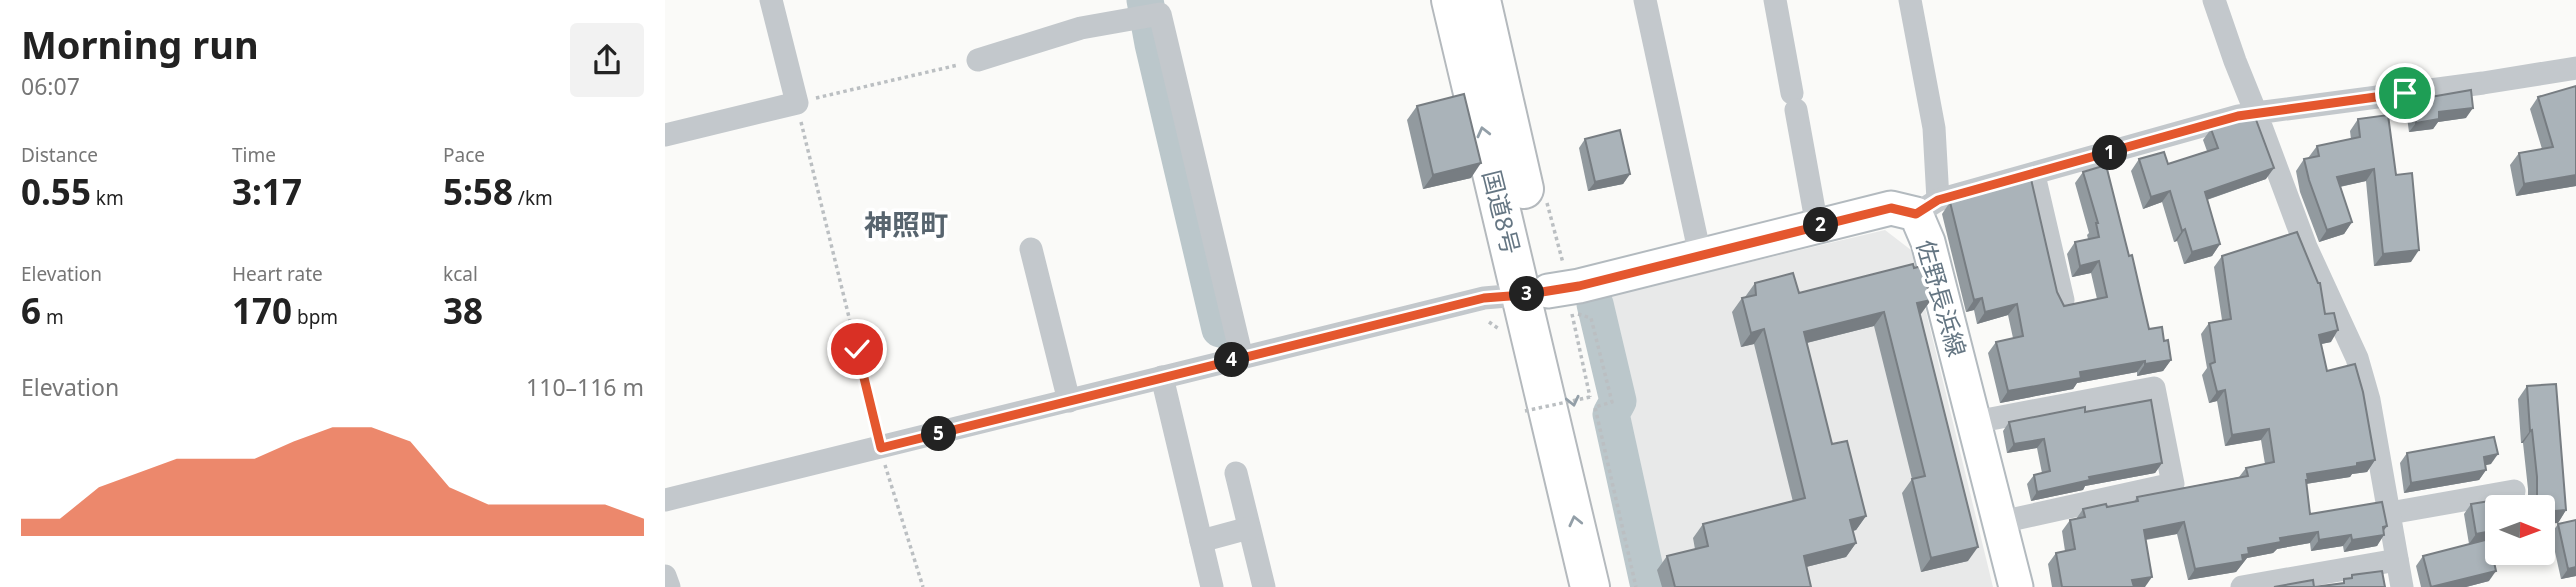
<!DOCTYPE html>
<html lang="en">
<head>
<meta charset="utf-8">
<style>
	body { margin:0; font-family:"Noto Sans","Noto Sans JP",sans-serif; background:#f2f2f2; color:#222; height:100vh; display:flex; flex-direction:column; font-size:26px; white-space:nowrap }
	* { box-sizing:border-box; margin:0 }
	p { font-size:23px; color:#767676 }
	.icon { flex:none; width:38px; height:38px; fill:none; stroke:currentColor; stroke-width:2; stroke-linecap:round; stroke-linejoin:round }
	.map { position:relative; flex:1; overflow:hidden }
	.side { display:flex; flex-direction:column; background:#fff; width:665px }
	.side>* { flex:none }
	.needle { width:46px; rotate:91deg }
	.controls { position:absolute; left:1820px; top:495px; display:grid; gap:14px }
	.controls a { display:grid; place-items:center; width:70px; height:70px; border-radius:7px; background:#fff; box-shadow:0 4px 10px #0003; font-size:35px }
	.pin { position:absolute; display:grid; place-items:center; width:60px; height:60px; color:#fff; margin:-30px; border:4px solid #fff; border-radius:50%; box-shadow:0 2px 7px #0007 }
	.km { position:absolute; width:35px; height:35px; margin:-18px; border-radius:50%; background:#222; color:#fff; font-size:19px; line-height:35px; text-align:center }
	.round { display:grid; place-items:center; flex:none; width:74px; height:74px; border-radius:7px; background:#f2f2f2 }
	.summary { display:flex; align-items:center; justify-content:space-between; height:119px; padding:0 21px }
	h1 { font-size:38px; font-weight:700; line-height:52px }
	.stats { display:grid; grid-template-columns:repeat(3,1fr); gap:10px; height:119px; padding:7px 21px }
	.stats div { display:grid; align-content:center }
	.stats b { font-size:35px; font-weight:700 }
	.stats small { font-size:19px; font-weight:400 }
	.stats p { font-size:19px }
	.chart { height:196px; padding:14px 21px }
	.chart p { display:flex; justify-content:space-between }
	.chart svg { width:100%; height:126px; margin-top:7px; fill:#e4572e; opacity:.7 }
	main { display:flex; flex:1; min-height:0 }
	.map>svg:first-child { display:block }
	.built { fill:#e8e9e9 }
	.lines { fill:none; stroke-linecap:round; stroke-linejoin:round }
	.river { stroke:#bbc7cb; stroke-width:37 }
	.secondary-casing { stroke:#b3babf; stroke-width:37 }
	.trunk-casing { stroke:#b4b9bd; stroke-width:42 }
	.path { stroke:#bbbfc2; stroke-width:3.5; stroke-dasharray:3.5 3.5; stroke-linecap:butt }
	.minor { stroke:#c3c8cc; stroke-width:23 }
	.secondary { stroke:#fff; stroke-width:33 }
	.trunk { stroke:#fff; stroke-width:38 }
	.path-bridge { stroke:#bbbfc2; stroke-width:3.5; stroke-dasharray:3.5 3.5; stroke-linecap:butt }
	.wall { fill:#929a9f }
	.shaded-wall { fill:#777d82 }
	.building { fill:#aab3b9; stroke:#777d82; stroke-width:2 }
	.oneway { stroke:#939fa8 }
	.route-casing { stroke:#fff; stroke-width:14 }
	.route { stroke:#e4572e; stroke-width:9 }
	.labels { text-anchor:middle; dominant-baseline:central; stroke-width:7; stroke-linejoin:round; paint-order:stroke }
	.street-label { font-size:24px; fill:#657683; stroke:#fff }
	.quarter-label { font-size:28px; font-weight:bold; fill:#57646e; stroke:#fff }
</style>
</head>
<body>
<main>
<section class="side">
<div class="summary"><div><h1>Morning run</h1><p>06:07</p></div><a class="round"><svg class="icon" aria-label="share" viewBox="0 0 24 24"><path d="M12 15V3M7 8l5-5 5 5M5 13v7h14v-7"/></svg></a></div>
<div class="stats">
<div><p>Distance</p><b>0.55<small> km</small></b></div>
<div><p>Time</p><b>3:17</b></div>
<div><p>Pace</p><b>5:58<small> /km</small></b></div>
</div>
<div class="stats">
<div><p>Elevation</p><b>6<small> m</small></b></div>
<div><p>Heart rate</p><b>170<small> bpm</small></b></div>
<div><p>kcal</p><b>38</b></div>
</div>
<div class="chart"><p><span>Elevation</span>110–116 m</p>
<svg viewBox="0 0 160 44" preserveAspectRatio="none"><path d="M0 44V38L10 38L20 27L30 22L40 17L50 17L60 17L70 11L80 6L90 6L100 11L110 27L120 33L130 33L140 33L150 33L160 38V44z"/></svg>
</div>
</section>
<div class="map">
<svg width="1911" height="587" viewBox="0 0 1911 587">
	<rect width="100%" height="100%" fill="#fafaf8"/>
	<polygon class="built" points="1220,230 1246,250 1328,587 979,587 944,429 954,425 952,413 959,400 933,298"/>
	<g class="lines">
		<g class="river">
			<polyline points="480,0 488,44 555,329"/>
			<polyline points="930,304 953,401 946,414 984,587"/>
		</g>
		<defs>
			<polyline id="secondary" points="883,291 914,286 1226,208 1251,214 1263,242 1351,587"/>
			<g id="trunk">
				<polyline points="786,0 925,587"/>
				<polyline points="816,0 859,189"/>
			</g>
		</defs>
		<use href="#secondary" class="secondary-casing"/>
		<use href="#trunk" class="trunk-casing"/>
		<g class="path">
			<polyline points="151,98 293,65"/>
			<polyline points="136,122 211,427"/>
			<polyline points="882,203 898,263"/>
			<polyline points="907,314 925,397"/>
			<polyline points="913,314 926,318 947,402 930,407 971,587"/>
			<polyline points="824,322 834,329"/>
			<polyline points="220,465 258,587"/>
		</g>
		<g class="minor">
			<polyline points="980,0 1035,255"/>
			<polyline points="1110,0 1127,93"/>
			<polyline points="1245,0 1269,128 1273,200"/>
			<polyline points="313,60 416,28 495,14 577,358"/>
			<polyline points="1131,110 1152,226"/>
			<polyline points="0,135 132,103 106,0"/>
			<polyline points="1369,175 1398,300"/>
			<polyline points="1251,214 1273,200 1573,116 1591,113 1570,61 1549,0"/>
			<polyline points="366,249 404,401"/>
			<polyline points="497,377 547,587"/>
			<polyline points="1310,422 1489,388 1508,484 1336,522"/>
			<polyline points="571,473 599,587"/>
			<polyline points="0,500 819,298 865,294"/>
			<polyline points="1725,513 1849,491"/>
			<polyline points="536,541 584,528"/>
			<polyline points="0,576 4,587"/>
			<polyline points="1577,587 1732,560"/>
			<polyline points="1737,587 1704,400 1692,358 1641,247 1591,113 1818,83 1911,68"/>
		</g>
		<use href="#secondary" class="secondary"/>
		<use href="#trunk" class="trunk"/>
		<polyline class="path-bridge" points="860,411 925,397"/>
	</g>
	<g class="wall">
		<polygon points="1873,97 1911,186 1851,196 1845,165 1854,153 1877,149 1865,109"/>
		<polygon points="1748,100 1801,118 1773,122 1768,129 1744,132 1741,110"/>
		<polygon points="752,106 806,178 758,189 742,120"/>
		<polygon points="1693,119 1731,175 1746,262 1709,266 1701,181 1675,187 1687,222 1679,234 1654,242 1635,192 1631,171 1639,159 1643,158 1652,146 1686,139 1685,131"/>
		<polygon points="1546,129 1601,179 1542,200 1555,244 1547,256 1519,264 1512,241 1509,242 1497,202 1478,209 1466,171 1474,159 1503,164 1542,151 1538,140"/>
		<polygon points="920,139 965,174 958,184 923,191 914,148"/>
		<polygon points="1418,172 1464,256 1484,329 1499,341 1506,360 1498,371 1472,376 1472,372 1412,383 1408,389 1335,403 1323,353 1331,342 1348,338 1343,315 1312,324 1309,310 1301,312 1277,214 1285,202 1392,292 1399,306 1432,299 1426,273 1407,277 1402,254 1410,242 1423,239 1422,235 1424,233 1410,183"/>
		<polygon points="1557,256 1660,314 1666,342 1656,344 1662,371 1710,460 1702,472 1687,474 1685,477 1641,484 1645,514 1719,530 1712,546 1679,552 1678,546 1646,551 1645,543 1612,549 1608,553 1582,558 1571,572 1523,580 1512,534 1481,540 1480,587 1387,587 1383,564 1391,553 1400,551 1397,531 1405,520 1411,519 1418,509 1442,507 1469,502 1472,497 1574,477 1581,468 1600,464 1596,440 1560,446 1552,401 1544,403 1537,375 1542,368 1536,334 1544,323 1557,320 1549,267"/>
		<polygon points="1249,268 1266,300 1255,314 1303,561 1256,572 1237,493 1247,479 1209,326 1142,343 1167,444 1201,516 1191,530 1188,531 1191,543 1181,557 1141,567 1146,587 997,587 992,570 1002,556 1030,549 1028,538 1038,524 1128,502 1089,344 1076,347 1067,312 1077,298 1080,297 1090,283 1134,293"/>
		<polygon points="1862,386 1901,510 1893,523 1878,508 1863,508 1863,489 1858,443 1856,443 1853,399"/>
		<polygon points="1420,412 1497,463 1490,473 1420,486 1418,490 1366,501 1362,484 1369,475 1377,473 1372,448 1342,453 1338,431 1344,422"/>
		<polygon points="1742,453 1826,464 1820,465 1821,470 1814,480 1739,493 1735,463"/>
		<polygon points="1806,504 1833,508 1832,535 1829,539 1824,540 1824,581 1801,587 1756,587 1751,566 1758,556 1804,544 1799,514"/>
		<polygon points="1893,524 1911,576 1896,579 1886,534"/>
	</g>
	<g class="shaded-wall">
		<polygon points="1808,108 1801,118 1773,122 1768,129 1744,132 1751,123 1774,112"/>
		<polygon points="816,163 806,178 758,189 768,175"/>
		<polygon points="1609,168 1601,179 1532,203 1540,192"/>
		<polygon points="1709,169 1701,181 1664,189 1672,177"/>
		<polygon points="965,174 958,184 923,191 930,182"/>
		<polygon points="1911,175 1911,186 1851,196 1859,184"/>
		<polygon points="1505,191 1497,202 1478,209 1486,197"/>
		<polygon points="1687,222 1679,234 1654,242 1662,230"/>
		<polygon points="1520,229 1512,241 1509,242 1517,231"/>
		<polygon points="1555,244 1547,256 1519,264 1527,252"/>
		<polygon points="1754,250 1746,262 1709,266 1718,254"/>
		<polygon points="1434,261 1426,273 1407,277 1415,266"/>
		<polygon points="1317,298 1309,310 1301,312 1309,300"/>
		<polygon points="1266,300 1256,314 1242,318 1252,303"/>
		<polygon points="1352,304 1343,315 1312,324 1320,312"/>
		<polygon points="1219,312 1209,326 1129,346 1139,332"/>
		<polygon points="1099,329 1089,344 1076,347 1086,333"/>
		<polygon points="1673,330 1666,342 1647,346 1654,335"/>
		<polygon points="1506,360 1498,371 1472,376 1480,364"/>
		<polygon points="1480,361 1472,372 1412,383 1408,389 1335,403 1343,391 1415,372"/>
		<polygon points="1560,390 1552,401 1544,403 1552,392"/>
		<polygon points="1604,429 1596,440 1560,446 1567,435"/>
		<polygon points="1867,430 1858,443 1856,443 1865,431"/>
		<polygon points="1379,439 1372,448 1342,453 1349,444"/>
		<polygon points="1833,454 1826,464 1812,467 1819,457"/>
		<polygon points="1710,460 1702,472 1687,474 1685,477 1640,484 1642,474 1692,463"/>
		<polygon points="1497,463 1490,473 1420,486 1418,490 1366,501 1372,492 1424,477"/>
		<polygon points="1821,470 1814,480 1739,493 1746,483"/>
		<polygon points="1901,510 1893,523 1878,524 1878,512"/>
		<polygon points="1201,516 1191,530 1175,534 1185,520"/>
		<polygon points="1519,522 1512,534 1471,541 1479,530"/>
		<polygon points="1722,526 1715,536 1719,535 1712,546 1679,552 1687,540"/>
		<polygon points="1832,530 1832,535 1829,539 1804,544 1811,534"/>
		<polygon points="1653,532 1645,543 1612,549 1608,553 1582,558 1571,572 1523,580 1530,569 1583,548 1615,538"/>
		<polygon points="1686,535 1678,546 1646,551 1654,540"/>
		<polygon points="1191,543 1181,557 1129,570 1139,556"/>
		<polygon points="1313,547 1303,561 1256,572 1266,558"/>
		<polygon points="1911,567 1911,576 1896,579 1903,569"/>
		<polygon points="1831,571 1824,581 1801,587 1767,587"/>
		<polygon points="1487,577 1480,587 1462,587 1467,580"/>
	</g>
	<g class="building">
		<polygon points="1911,86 1911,175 1859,184 1854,153 1888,147 1873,97"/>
		<polygon points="1806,90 1808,108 1774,112 1774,119 1751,123 1748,100"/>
		<polygon points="799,94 816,163 768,175 752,106"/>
		<polygon points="1723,115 1731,175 1747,173 1754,250 1718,254 1709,169 1672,177 1687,222 1662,230 1644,180 1639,159 1654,156 1652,146 1695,137 1693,119"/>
		<polygon points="1590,117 1609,168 1540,192 1555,244 1527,252 1520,229 1517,231 1505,191 1486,197 1474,159 1499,152 1503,164 1553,148 1546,129"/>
		<polygon points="955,130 965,174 930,182 920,139"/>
		<polygon points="1441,165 1464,256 1467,255 1484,329 1497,327 1499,341 1503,340 1506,360 1480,364 1480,361 1415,372 1416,378 1343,391 1331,342 1358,336 1352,304 1320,312 1317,298 1309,300 1285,202 1366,179 1392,292 1399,306 1442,297 1434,261 1415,266 1410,242 1434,237 1431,223 1433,223 1418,172"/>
		<polygon points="1632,232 1653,283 1655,283 1660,314 1669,313 1673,330 1654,335 1662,371 1690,364 1698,392 1710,460 1692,463 1692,466 1642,474 1643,480 1641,480 1645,514 1717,502 1722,526 1718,527 1719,535 1687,540 1686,535 1654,540 1653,532 1615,538 1616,542 1583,548 1584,554 1577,555 1578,561 1530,569 1519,522 1479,530 1487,577 1467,580 1469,587 1397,587 1391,553 1410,549 1405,520 1420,517 1418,509 1441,504 1442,507 1473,501 1472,497 1583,476 1581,468 1609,462 1604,429 1567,435 1560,390 1552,392 1545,364 1550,362 1544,323 1566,319 1557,256"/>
		<polygon points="1248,264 1249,268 1257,266 1266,300 1252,303 1313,547 1266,558 1247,479 1260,476 1219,312 1139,332 1167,444 1182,441 1201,516 1185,520 1191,543 1139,556 1146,587 1010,587 1002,556 1043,546 1038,524 1140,498 1099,329 1086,333 1077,298 1091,295 1090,283 1128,273 1134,293"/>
		<polygon points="1891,384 1901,510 1878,512 1878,508 1872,508 1872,477 1867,430 1865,431 1862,386"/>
		<polygon points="1486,400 1497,463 1424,477 1425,480 1372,492 1369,475 1385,471 1379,439 1349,444 1344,422 1420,407 1420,412"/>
		<polygon points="1829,437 1833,454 1819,457 1821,470 1746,483 1742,453"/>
		<polygon points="1831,500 1833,508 1832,530 1811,534 1806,504"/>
		<polygon points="1911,520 1911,567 1903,569 1893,524"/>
		<polygon points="1824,539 1831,571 1766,587 1758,556"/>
		<polygon points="1717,571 1720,587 1649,587 1679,583 1679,579 1687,578 1687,575"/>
		<polygon points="1648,580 1649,587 1609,587"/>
	</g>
	<defs><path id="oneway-chevron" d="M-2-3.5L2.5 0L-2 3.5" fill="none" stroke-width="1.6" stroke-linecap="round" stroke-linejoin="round" transform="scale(1.75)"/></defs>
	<g class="oneway">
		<use href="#oneway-chevron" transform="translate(818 132) rotate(-104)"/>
		<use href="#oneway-chevron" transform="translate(908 401) rotate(77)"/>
		<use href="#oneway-chevron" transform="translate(910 521) rotate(-103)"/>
	</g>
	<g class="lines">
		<defs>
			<polyline id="route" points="192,349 216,448 819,298 858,295 914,286 1226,208 1251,214 1273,200 1573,116 1740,93"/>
		</defs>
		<use href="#route" class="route-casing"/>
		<use href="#route" class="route"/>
	</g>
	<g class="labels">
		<g class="street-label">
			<text transform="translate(837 212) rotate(76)">国道8号</text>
			<text transform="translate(1277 298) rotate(74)">佐野長浜線</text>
		</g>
		<g class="quarter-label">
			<text x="241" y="224">神照町</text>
		</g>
	</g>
</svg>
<div class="controls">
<a><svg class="needle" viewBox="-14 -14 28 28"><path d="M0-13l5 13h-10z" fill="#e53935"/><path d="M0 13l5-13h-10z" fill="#767676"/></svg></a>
</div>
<div class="pin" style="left:1740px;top:93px;background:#1e9e55"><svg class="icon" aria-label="arrive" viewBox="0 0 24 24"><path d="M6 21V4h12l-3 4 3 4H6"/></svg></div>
<div class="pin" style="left:192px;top:349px;background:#d93025"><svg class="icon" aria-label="check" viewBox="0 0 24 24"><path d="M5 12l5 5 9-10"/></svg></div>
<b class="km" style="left:1445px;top:153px">1</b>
<b class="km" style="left:1156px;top:225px">2</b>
<b class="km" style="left:862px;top:294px">3</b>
<b class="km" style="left:567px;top:360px">4</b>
<b class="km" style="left:274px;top:434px">5</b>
</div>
</main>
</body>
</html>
